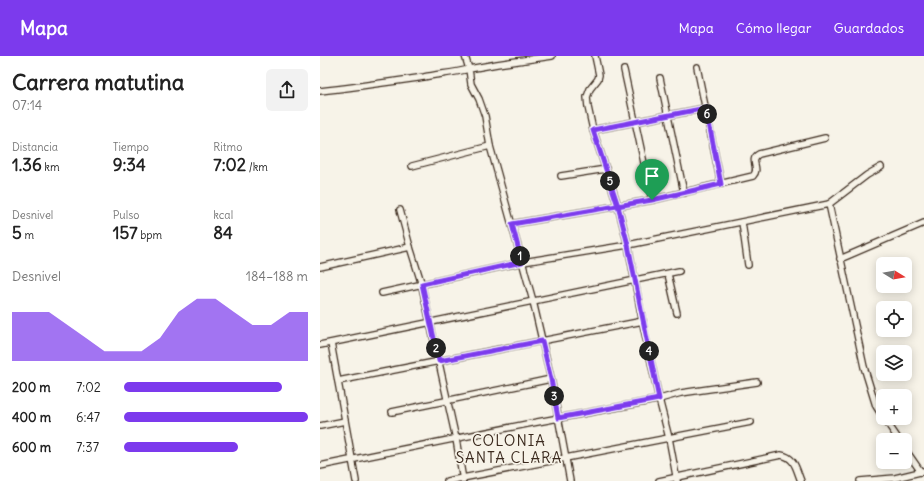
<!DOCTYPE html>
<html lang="es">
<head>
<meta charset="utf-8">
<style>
	body { margin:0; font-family:Delius,sans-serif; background:#f2f2f2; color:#222; height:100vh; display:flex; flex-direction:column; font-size:15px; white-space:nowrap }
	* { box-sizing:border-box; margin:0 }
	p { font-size:13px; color:#767676 }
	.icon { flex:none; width:22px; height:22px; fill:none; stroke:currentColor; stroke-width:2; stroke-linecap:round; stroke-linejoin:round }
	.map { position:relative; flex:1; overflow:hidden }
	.panel { display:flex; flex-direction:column; background:#fff; width:320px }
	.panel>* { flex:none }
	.needle { width:26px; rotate:101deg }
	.buttons { position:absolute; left:556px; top:201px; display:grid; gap:8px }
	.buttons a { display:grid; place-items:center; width:36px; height:36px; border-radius:6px; background:#fff; box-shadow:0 2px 10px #0003; font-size:20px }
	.pin { position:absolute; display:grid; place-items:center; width:34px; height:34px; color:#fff; margin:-41px -17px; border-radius:50% 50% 50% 0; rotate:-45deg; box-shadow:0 0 4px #0007 }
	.pin .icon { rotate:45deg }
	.km { position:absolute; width:20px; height:20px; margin:-10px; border-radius:50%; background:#222; color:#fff; font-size:11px; line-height:20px; text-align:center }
	.round { display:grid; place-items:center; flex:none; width:42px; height:42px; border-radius:6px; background:#f2f2f2 }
	.summary { display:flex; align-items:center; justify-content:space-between; height:68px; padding:0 12px }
	h1 { font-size:22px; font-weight:700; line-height:30px }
	.stats { display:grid; grid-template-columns:repeat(3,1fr); gap:6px; height:68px; padding:4px 12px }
	.stats div { display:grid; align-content:center }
	.stats b { font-size:17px; font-weight:700 }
	.stats small { font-size:11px; font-weight:400 }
	.stats p { font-size:11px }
	.chart { height:112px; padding:8px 12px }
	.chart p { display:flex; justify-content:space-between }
	.chart svg { width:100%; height:72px; margin-top:4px; fill:#7c3aed; opacity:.7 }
	ul { padding:0 12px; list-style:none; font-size:13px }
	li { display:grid; grid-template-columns:64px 48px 1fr; align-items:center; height:30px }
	li i { height:10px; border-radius:5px; background:#7c3aed }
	header { display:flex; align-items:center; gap:24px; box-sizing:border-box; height:56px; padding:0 20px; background:#7c3aed; color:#fff }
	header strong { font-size:19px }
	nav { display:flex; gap:22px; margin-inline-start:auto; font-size:14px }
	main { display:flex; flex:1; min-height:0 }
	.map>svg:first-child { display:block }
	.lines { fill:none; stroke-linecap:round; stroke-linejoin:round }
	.street-casing { stroke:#3b2a1e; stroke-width:8 }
	.street { stroke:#f7f3e8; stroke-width:5.5 }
	.route-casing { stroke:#fff; stroke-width:8 }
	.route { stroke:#7c3aed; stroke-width:5 }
	.labels { text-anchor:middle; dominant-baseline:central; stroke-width:3.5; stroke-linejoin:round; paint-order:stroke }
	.neighbourhood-label { font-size:15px; letter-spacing:1px; fill:#3b2a1e; stroke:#f7f3e8 }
</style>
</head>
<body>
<header>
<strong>Mapa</strong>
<nav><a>Mapa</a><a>Cómo llegar</a><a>Guardados</a></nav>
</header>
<main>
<section class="panel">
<div class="summary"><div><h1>Carrera matutina</h1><p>07:14</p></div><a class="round"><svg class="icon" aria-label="share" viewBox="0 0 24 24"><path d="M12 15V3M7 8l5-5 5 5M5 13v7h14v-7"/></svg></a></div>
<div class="stats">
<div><p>Distancia</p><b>1.36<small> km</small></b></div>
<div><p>Tiempo</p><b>9:34</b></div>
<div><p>Ritmo</p><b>7:02<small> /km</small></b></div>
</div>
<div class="stats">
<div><p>Desnivel</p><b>5<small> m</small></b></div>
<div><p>Pulso</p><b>157<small> bpm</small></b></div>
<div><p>kcal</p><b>84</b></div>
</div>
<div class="chart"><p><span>Desnivel</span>184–188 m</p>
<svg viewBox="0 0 160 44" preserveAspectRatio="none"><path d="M0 44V14L10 14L20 14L30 22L40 30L50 38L60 38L70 38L80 30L90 14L100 6L110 6L120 14L130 22L140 22L150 14L160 14V44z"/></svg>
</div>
<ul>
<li><b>200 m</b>7:02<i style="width:86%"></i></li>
<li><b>400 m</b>6:47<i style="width:100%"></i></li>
<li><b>600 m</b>7:37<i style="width:62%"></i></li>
</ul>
</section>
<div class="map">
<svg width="604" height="425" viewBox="0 0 604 425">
	<rect width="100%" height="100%" fill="#f7f3e8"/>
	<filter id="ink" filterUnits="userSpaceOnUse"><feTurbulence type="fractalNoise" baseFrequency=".025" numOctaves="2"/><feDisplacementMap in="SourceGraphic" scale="8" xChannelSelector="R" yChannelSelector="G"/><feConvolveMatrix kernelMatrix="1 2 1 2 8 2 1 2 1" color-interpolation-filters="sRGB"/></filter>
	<g filter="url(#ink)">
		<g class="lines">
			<defs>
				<g id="street">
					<polyline points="232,0 177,8 149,13 151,28 159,43 165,60 170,90 213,245 231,323 250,425"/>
					<polyline points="275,0 279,19 278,23 270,33 267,41 268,51 273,74 298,150 308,189 324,273 339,343 349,382 357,425"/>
					<polyline points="377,11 401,128"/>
					<polyline points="304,14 332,144"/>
					<polyline points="340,22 364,137"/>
					<path d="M0 35C35 31 69 26 104 21 119 18 134 17 149 13L145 0"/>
					<polyline points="273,74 386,52"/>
					<polyline points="92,110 170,90"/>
					<polyline points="241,120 286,113"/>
					<polyline points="509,148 547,119 561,111"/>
					<polyline points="80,154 90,191 101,226 136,383 143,424"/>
					<polyline points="422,166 428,209"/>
					<path d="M192 168 332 144 433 120C441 112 428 104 439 98L505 82"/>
					<polyline points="520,203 604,167"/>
					<polyline points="0,211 90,191"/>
					<polyline points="348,218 357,257"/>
					<polyline points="62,237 203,206 308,189 509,148 544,311 556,350 563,361"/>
					<polyline points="11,287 36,425"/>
					<polyline points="0,289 359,215"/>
					<polyline points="18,325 323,265"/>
					<polyline points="72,356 231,323"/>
					<polyline points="564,362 579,384"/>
					<polyline points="0,370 25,365"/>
					<polyline points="585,393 601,416"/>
					<polyline points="0,410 212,367 336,344 361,337 437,326"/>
					<polyline points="127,425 431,366"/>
					<path d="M339 425 461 399C475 401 476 413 481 425"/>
					<polyline points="540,425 575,422 604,415"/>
				</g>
			</defs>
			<use href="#street" class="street-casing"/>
			<use href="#street" class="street"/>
		</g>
	</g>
	<g class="lines" filter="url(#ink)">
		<defs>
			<polyline id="route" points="332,144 192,168 202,206 102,228 119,305 222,285 231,323 238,362 339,343 308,189 298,150 273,74 386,52 401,128 332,144"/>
		</defs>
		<use href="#route" class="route-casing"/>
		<use href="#route" class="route"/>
	</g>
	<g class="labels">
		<g class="neighbourhood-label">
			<text x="189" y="384">COLONIA<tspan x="189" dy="17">SANTA CLARA</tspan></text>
		</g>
	</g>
</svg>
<div class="buttons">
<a><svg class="needle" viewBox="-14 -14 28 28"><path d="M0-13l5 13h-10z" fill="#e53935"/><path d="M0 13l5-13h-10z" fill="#767676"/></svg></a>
<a><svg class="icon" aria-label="locate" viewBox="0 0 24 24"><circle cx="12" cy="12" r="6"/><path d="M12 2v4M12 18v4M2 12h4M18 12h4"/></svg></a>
<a><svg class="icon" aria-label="layers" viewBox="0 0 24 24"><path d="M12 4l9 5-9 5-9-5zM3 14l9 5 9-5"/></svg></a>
<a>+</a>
<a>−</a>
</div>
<div class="pin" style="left:332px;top:144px;background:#1e9e55"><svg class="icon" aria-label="arrive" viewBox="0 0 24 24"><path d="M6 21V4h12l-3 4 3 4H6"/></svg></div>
<b class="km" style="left:200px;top:200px">1</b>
<b class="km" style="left:116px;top:292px">2</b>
<b class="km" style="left:234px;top:340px">3</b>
<b class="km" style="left:329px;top:295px">4</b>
<b class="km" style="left:290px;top:125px">5</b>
<b class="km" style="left:387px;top:58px">6</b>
</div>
</main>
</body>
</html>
